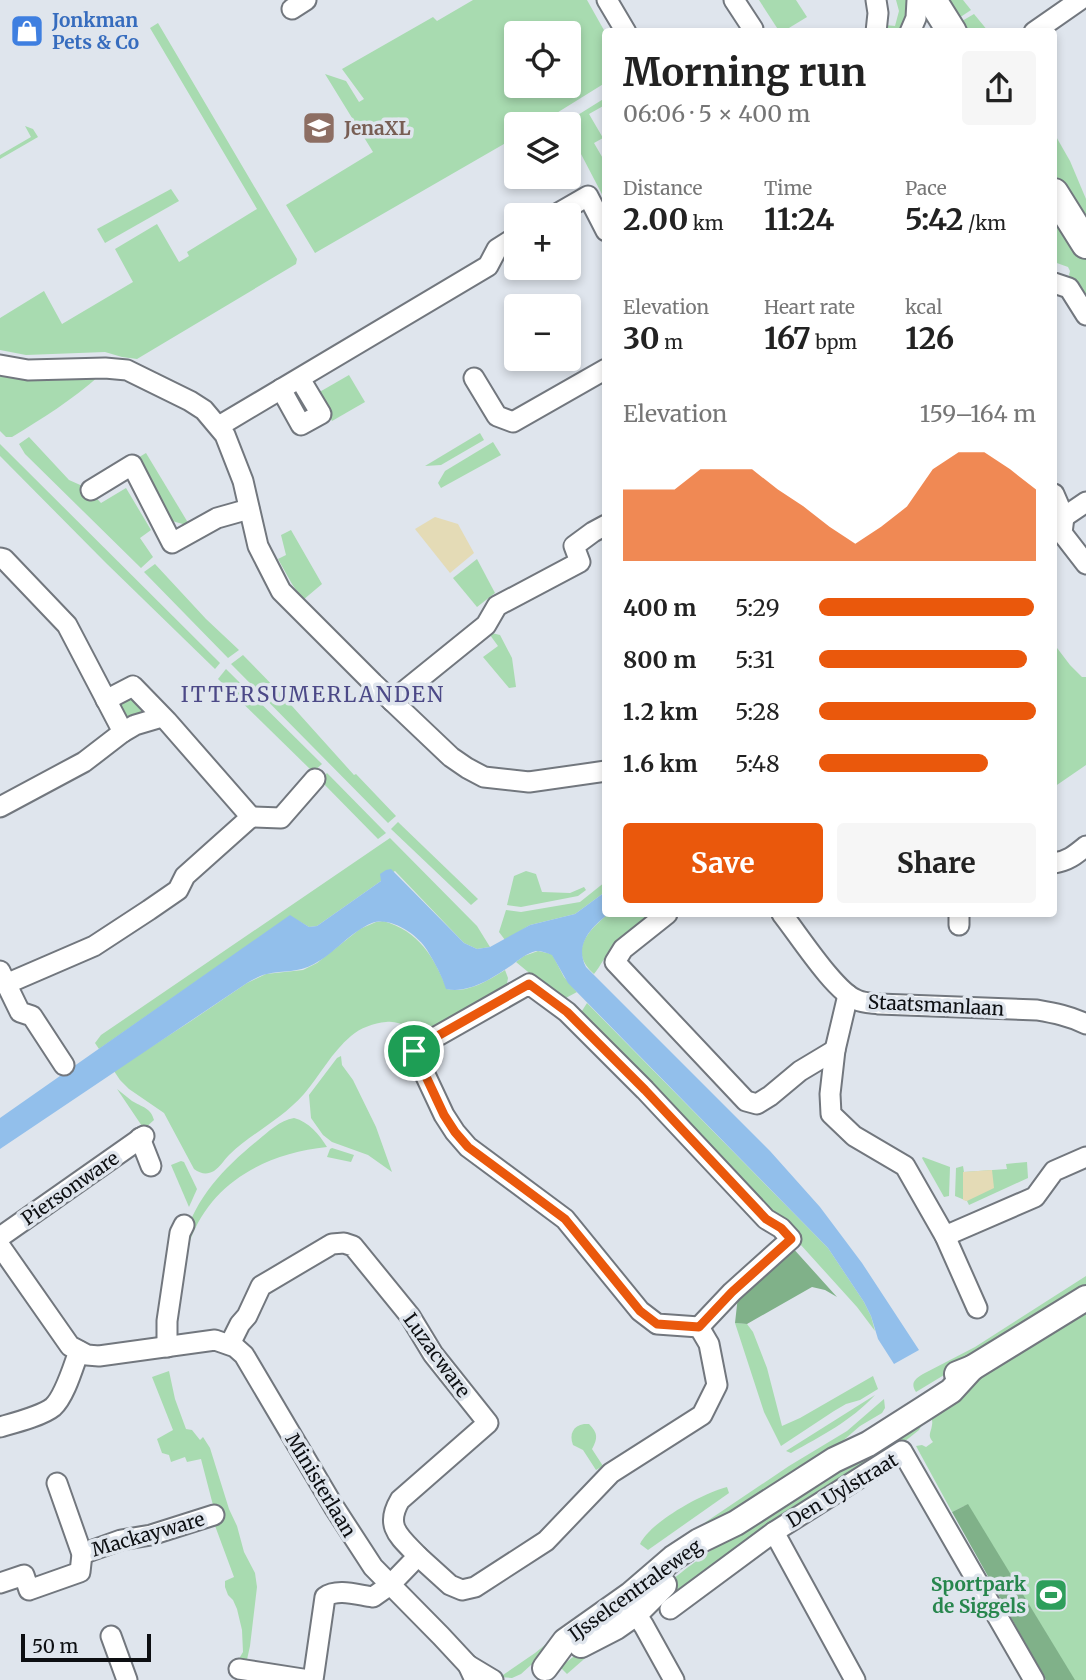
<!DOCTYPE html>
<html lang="en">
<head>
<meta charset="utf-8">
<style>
	body { margin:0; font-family:Merriweather,serif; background:#f6f6f6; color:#222; height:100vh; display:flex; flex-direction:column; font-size:26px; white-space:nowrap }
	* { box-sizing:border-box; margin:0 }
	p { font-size:23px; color:#767676 }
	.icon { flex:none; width:38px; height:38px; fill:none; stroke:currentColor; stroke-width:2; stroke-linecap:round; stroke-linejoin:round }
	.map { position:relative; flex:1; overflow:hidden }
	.sheet { position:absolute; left:602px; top:28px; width:455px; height:889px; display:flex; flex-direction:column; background:#fff; border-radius:7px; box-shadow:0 4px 10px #0003 }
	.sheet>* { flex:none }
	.tools { position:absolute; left:504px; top:21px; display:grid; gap:14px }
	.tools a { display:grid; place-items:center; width:77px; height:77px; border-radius:7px; background:#fff; box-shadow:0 4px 10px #0003; font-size:35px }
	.scale { position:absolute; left:21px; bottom:18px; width:130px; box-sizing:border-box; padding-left:7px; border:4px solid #0d0f12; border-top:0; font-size:19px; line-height:24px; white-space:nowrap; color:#0d0f12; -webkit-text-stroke:5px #dfe5ed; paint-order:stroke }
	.pin { position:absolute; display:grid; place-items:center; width:60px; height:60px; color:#fff; margin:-30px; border:4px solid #fff; border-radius:50%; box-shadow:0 2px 7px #0007 }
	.round { display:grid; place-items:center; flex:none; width:74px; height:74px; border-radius:7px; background:#f6f6f6 }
	.headline { display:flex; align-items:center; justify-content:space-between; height:119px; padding:0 21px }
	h1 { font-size:38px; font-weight:700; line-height:52px }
	.figures { display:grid; grid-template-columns:repeat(3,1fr); gap:10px; height:119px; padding:7px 21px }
	.figures div { display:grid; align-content:center }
	.figures b { font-size:30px; font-weight:700 }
	.figures small { font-size:19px; font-weight:400 }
	.figures p { font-size:19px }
	.chart { height:196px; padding:14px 21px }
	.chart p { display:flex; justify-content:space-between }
	.chart svg { width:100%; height:126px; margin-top:7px; fill:#ea580c; opacity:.7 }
	.primary-button { display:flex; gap:14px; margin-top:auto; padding:14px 21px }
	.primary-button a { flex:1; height:80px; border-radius:7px; background:#ea580c; color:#fff; font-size:28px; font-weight:700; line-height:80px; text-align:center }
	.primary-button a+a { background:#f6f6f6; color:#222 }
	ul { padding:0 21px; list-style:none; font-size:23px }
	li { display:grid; grid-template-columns:112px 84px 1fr; align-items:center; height:52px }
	li i { height:18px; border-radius:9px; background:#ea580c }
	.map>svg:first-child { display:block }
	.green { fill:#a8dbb0; fill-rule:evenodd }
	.forest { fill:#80b189 }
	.sand { fill:#e4dbb6 }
	.water { fill:#92bfeb }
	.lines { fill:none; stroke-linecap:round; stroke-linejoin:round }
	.minor-casing { stroke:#72777e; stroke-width:23 }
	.tertiary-casing { stroke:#72777e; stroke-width:28 }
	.secondary-casing { stroke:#72777e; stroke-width:32 }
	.minor { stroke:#fff; stroke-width:19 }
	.tertiary { stroke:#fff; stroke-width:24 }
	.secondary { stroke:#fff; stroke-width:28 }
	.route-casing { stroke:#fff; stroke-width:14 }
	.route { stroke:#ea580c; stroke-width:9 }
	.labels { text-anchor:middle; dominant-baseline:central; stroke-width:7; stroke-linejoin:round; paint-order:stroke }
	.shop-label { font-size:19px; font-weight:bold; fill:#366cbe; stroke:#dfe5ed; text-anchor:start }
	.education-label { font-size:19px; font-weight:bold; fill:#785e54; stroke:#dfe5ed; text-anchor:start }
	.street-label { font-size:19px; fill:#0d0f12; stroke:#dfe5ed }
	.leisure-label { font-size:19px; font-weight:bold; fill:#27864d; stroke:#dfe5ed; text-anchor:end }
	.neighbourhood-label { font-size:21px; letter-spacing:2px; fill:#4c4987; stroke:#dfe5ed }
</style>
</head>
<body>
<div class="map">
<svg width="1086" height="1680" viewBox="0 0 1086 1680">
	<rect width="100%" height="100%" fill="#dfe5ed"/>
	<g class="green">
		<path d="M473 0H587L605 32V83L539 124H516V137L315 253 286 205 373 152 325 74 346 81 359 102 364 99 342 69 433 17 437 21ZM516 33H569V86H516Z"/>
		<polygon points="759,0 796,0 807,17 784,31 779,31"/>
		<polygon points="896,0 909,0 904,28 901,31 883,32 885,25 895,26 899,11"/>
		<polygon points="948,0 963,0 971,10 959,18"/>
		<polygon points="974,14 988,31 969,31 962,21"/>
		<polygon points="158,23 297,259 296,264 137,359 122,357 105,352 26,355 0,350 0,318 44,291 62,324 133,282 115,249 157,224 179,262 189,256 187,252 257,209 150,28"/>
		<polygon points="605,98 605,105 589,114 603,138 594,143 605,162 605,200 569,131 569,124 565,123"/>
		<polygon points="25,126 33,129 38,137 0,159 0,155 31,137"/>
		<polygon points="1054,133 1070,161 1086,199 1086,224 1054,172"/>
		<polygon points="171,189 179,201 105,243 97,229"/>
		<polygon points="1054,208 1086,258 1086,303 1069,275 1070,271 1068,267 1054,262"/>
		<path d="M0 374 99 376C72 400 43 418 12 437H6L0 431Z"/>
		<polygon points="349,375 365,402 332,421 316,394"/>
		<polygon points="480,433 484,440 441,465 425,466"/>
		<polygon points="29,437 69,480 87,488 101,503 126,488 151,530 140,538 153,557 141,568 25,454 19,444"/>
		<polygon points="493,442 501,455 441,488 438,483 445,471"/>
		<polygon points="0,444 220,663 215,669 106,563 0,456"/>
		<polygon points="146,453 190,526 172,521 136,459"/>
		<polygon points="291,530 322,584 303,600 292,584 278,559 286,555 281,535"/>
		<polygon points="477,559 495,593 477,607 453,578"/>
		<polygon points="155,564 206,619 239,650 228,658 144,572"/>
		<polygon points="492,633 500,635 512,658 516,687 509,688 483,657 498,646 490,635"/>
		<polygon points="1054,644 1070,665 1082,677 1086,677 1086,765 1054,787"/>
		<polygon points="243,655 283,696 354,775 356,774 396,816 388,823 231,664"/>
		<polygon points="226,669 322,764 313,772 218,679"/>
		<polygon points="136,697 152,712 126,718 118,703 122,700"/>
		<polygon points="327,773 386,833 378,839 320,780"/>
		<polygon points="398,822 478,899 471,905 391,829"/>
		<polygon points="390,838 477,926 490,947 477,949 464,943 395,871 381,879 381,881 317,926 309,927 290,916 99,1049 95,1043 101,1035"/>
		<polygon points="526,871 536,874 542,892 570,893 584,887 586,890 578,896 521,907 507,905 514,876"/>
		<polygon points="605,882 605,892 575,914 530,925 505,940 499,932 506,910 521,912 580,902"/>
		<path d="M608 914H656L612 948C605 955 601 966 594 974 568 951 588 931 608 914Z"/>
		<path d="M383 921C419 931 434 957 447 989 467 994 489 980 505 970L508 978 506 989 425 1036C413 1030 400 1020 386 1022 374 1023 360 1028 351 1036 332 1052 320 1075 304 1094 282 1119 252 1133 229 1155 224 1160 220 1167 214 1171 207 1175 201 1174 194 1169L164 1113 129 1089 120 1080 114 1071 191 1021 247 983 266 974 303 970 317 963 360 929 376 922Z"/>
		<polygon points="538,951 552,954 564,977 577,992 562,1000 516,962 524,956"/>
		<polygon points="587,1003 828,1248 864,1302 871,1316 875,1331 857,1307 800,1244 793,1232 763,1205 742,1179 580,1014"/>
		<polygon points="341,1056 342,1065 353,1080 376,1127 392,1172 368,1155 332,1142 323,1135 311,1118 309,1095 337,1058"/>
		<path d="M117 1089C122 1093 127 1097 132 1101 142 1107 151 1108 154 1120L144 1129Z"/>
		<path d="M294 1118C309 1122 319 1134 327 1147 267 1153 211 1182 190 1241L184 1239C196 1197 224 1168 257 1141 268 1132 280 1120 294 1118Z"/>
		<polygon points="332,1148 354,1155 351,1162 327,1157 330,1149"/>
		<polygon points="923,1157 950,1167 949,1196 944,1197 922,1158"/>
		<polygon points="181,1161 184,1162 197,1189 189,1207 171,1165"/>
		<polygon points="1027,1162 1028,1178 969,1205 967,1201 955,1196 956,1168 963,1166 964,1172 1007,1169 1006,1164"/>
		<path d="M1086 1276V1289L916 1392C910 1383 915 1379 923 1374L975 1347Z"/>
		<path d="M1086 1309V1680H1064L964 1506 952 1512 916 1446 922 1445 926 1447 933 1442C927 1435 931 1433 932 1425 933 1420 931 1415 929 1411L931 1408Z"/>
		<polygon points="735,1323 747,1324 753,1332 767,1368 782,1426 800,1418 873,1376 878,1389 860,1400 846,1404 834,1411 781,1446 764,1412"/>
		<polygon points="169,1371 175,1399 186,1429 192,1430 200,1440 203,1437 210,1448 229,1509 237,1526 244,1552 255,1573 257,1587 250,1646 246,1664 237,1662 243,1652 242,1630 237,1609 233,1600 228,1595 225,1587 225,1581 234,1577 214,1523 214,1509 201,1459 187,1462 185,1457 171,1462 169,1455 162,1453 157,1439 173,1430 152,1377"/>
		<path d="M875 1395C851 1421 821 1436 791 1453L786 1451Z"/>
		<polygon points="884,1399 885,1408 882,1413 860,1426 838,1445 627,1583 631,1576 637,1571 682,1538 789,1466 847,1431"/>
		<path d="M923 1423 919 1430 899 1446 675 1593 668 1603 651 1616C651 1607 655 1599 661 1592 669 1580 694 1563 706 1554 774 1504 850 1465 923 1423Z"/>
		<path d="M584 1424H589C598 1433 598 1438 592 1449L603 1466 596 1470 583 1450 573 1445C569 1434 573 1426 584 1424Z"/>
		<path d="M727 1487 729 1493 648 1550 640 1544C650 1522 703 1493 727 1487Z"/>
		<polygon points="593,1606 597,1612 561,1638 521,1674 512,1678 500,1677 535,1653"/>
		<polygon points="591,1653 567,1674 560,1667 577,1654"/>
	</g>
	<g class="forest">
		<polygon points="791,1246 837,1297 825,1290 812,1287 747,1324 735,1323 738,1296"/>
		<polygon points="968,1504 1075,1680 1046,1680 952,1512"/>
	</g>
	<g class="sand">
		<polygon points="435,517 458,524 474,553 450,573 415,529"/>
		<polygon points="992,1170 994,1188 967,1201 963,1200 963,1172"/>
	</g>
	<path class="water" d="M391 869 464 943 477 949 490 947 530 925 575 914 605 892 606 914H608C592 927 574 944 586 967L770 1151 820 1207 862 1263 919 1350 894 1364 878 1339 871 1316 864 1302 828 1248 568 983 552 955C547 953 542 951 536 951 527 953 520 959 512 965 494 977 470 994 446 989 442 976 435 963 427 950 418 935 391 916 372 923 350 932 335 953 314 964 299 973 283 970 267 974 260 975 253 980 247 983L0 1149V1118L290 915 309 927 317 926 381 881 380 874 386 870Z"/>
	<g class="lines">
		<defs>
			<g id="minor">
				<polyline points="607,0 626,32"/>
				<polyline points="734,0 753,29"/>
				<polyline points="876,0 878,13 876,32"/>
				<polyline points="292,9 306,0"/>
				<polyline points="910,32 916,18 917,0"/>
				<polyline points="1034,32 1080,0"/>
				<polyline points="555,215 588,196 606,231"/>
				<polyline points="1054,283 1069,288 1086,315"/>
				<polyline points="0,365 28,370 105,368 127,370 190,401 204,410 225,435 243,481 258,546 281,591 373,683 451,757 467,768 484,777 529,782 606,771"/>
				<polyline points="474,378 497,416 513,422 606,369"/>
				<polyline points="281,389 301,425 321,414 300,379"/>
				<polyline points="219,426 488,266 497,249 516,237"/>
				<polyline points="91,490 132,465 172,543 217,518 249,509"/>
				<polyline points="1054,494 1064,517"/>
				<polyline points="1064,517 1062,533 1086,564"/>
				<polyline points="1064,517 1086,502"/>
				<polyline points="0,558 4,559 67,625 123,732 135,725 162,717"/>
				<polyline points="392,701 486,625 497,606 580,562 574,546 593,532 606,525"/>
				<polyline points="0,807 84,762 123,732"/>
				<polyline points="251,817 281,818 315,779"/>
				<path d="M1054 863C1068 861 1075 855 1086 846"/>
				<polyline points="667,914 623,949 615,962 746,1101 757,1104 770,1096 800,1071 835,1050"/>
				<path d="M782 914C798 934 835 992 857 1000 863 1003 872 1003 879 1004L1037 1010C1054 1013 1070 1016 1086 1024"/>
				<polyline points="959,925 959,914"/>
				<polyline points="0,971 20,1012 32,1016 64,1065"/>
				<polyline points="6,984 94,946 149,910 178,890 185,876 251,817 167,721 133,686 106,700"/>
				<polygon points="529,984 567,1012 645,1090 766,1219 781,1228 791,1239 732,1292 699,1327 657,1324 640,1311 565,1219 468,1147 455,1132 444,1115 414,1051 427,1042"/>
				<polyline points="848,995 835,1050 830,1094 831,1114 854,1136 905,1166 945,1236 977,1308"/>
				<polyline points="140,1138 151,1166"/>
				<polyline points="945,1236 1035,1197 1054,1171 1086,1157"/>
				<polyline points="0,1237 144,1136"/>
				<polyline points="0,1246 70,1346 87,1355 99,1356 215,1340 235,1347 244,1355 334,1507 373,1567 441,1636 468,1665 475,1680"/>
				<path d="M230 1344 240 1324 247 1316 261 1286 332 1244 344 1243 353 1246 410 1316 433 1354 488 1423 400 1500C384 1527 400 1537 418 1556L390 1585 373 1597C358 1595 337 1588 325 1597L313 1680"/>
				<polyline points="167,1347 167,1321 180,1233 184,1225"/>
				<path d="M0 1427C14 1423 42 1416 53 1407 65 1396 73 1367 79 1351"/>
				<polyline points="774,1532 855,1680"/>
				<polyline points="82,1554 121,1540 151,1535 214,1515"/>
				<polyline points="418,1556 450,1585 462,1590 475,1587 546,1541 611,1473 702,1415 717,1385 709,1344 699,1327"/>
				<polyline points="0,1583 24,1575 29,1590 80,1572 82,1554 57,1483"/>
				<polyline points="629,1603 644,1626 674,1680"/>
				<polyline points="670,1609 774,1532 902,1451 1034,1680"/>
				<polyline points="111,1636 127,1680"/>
				<polyline points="468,1665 493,1680"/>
				<polyline points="239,1669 309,1680"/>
			</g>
			<g id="tertiary">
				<polyline points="957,1374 972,1368 1086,1298"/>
				<polyline points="581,1645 616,1627 636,1613 664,1585"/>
				<polyline points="545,1668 565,1641 630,1595 673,1558 699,1541 736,1523 834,1460 868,1444 923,1409 951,1391 972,1368"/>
			</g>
			<g id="secondary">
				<polyline points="932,0 952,32"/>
				<polyline points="1054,193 1086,244"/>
			</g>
		</defs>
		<use href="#minor" class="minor-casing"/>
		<use href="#tertiary" class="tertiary-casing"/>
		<use href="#secondary" class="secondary-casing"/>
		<use href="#minor" class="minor"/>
		<use href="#tertiary" class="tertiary"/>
		<use href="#secondary" class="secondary"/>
	</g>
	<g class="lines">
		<defs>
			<polygon id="route" points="529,984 567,1012 645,1090 766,1219 781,1228 791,1239 732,1292 699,1327 657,1324 640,1311 565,1219 468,1147 455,1132 444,1115 414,1051 427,1042"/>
		</defs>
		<use href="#route" class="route-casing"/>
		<use href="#route" class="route"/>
	</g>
	<defs>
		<symbol id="shop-square" viewBox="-11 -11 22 22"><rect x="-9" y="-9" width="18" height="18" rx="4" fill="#3f7fe0" stroke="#dfe5ed"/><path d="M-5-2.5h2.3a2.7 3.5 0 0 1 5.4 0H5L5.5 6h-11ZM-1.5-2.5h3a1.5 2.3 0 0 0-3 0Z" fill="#fff"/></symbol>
		<symbol id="school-square" viewBox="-11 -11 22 22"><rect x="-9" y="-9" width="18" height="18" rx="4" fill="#8d6e63" stroke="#dfe5ed"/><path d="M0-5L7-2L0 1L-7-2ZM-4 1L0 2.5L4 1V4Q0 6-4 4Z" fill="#fff"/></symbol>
		<symbol id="stadium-square" viewBox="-11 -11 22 22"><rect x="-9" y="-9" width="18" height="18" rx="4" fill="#2e9e5b" stroke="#dfe5ed"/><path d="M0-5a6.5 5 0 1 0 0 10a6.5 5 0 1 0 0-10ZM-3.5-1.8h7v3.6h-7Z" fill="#fff"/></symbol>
	</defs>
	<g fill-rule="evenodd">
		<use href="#shop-square" x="8" y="12" width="38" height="38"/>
		<use href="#school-square" x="300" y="109" width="38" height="38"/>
		<use href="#stadium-square" x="1032" y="1576" width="38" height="38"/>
	</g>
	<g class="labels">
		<g class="shop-label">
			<text x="52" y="20">Jonkman<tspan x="52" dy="22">Pets &amp; Co</tspan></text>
		</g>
		<g class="education-label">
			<text x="344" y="128">JenaXL</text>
		</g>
		<g class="street-label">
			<text transform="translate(936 1005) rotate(3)">Staatsmanlaan</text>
			<text transform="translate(70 1188) rotate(-35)">Piersonware</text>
			<text transform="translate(437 1355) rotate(54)">Luzacware</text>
			<text transform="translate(321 1485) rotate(59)">Ministerlaan</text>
			<text transform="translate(842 1490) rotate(-31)">Den Uylstraat</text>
			<text transform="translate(148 1534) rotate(-16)">Mackayware</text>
			<text transform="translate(635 1590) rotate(-36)">IJsselcentraleweg</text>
		</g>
		<g class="leisure-label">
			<text x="1026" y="1584">Sportpark<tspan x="1026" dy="22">de Siggels</tspan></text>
		</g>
		<g class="neighbourhood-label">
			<text x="313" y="694">ITTERSUMERLANDEN</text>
		</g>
	</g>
</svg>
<div class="tools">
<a><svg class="icon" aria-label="locate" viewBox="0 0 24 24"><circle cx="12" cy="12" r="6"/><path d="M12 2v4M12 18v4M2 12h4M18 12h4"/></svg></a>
<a><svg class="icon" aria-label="layers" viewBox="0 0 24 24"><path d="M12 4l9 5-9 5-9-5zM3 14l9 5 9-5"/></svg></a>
<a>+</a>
<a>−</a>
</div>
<div class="scale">50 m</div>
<div class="pin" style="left:414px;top:1051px;background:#1e9e55"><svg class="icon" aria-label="arrive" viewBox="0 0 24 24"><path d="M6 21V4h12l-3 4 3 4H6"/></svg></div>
<section class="sheet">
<div class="headline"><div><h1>Morning run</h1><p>06:06 · 5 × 400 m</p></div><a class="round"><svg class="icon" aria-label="share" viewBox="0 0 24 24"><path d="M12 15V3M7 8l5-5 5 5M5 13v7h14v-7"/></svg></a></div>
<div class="figures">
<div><p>Distance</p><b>2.00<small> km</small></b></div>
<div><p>Time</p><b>11:24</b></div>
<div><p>Pace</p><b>5:42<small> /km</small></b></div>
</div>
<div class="figures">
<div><p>Elevation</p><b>30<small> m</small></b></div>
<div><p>Heart rate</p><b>167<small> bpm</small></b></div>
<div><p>kcal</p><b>126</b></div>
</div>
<div class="chart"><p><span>Elevation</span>159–164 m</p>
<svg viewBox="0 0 160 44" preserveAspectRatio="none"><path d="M0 44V19L10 19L20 19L30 12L40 12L50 12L60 19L70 25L80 32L90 38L100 32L110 25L120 12L130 6L140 6L150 12L160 19V44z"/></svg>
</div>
<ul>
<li><b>400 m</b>5:29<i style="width:99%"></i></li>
<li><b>800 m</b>5:31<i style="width:96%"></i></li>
<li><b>1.2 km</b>5:28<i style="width:100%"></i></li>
<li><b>1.6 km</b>5:48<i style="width:78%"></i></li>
</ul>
<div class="primary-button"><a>Save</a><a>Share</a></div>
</section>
</div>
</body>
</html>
